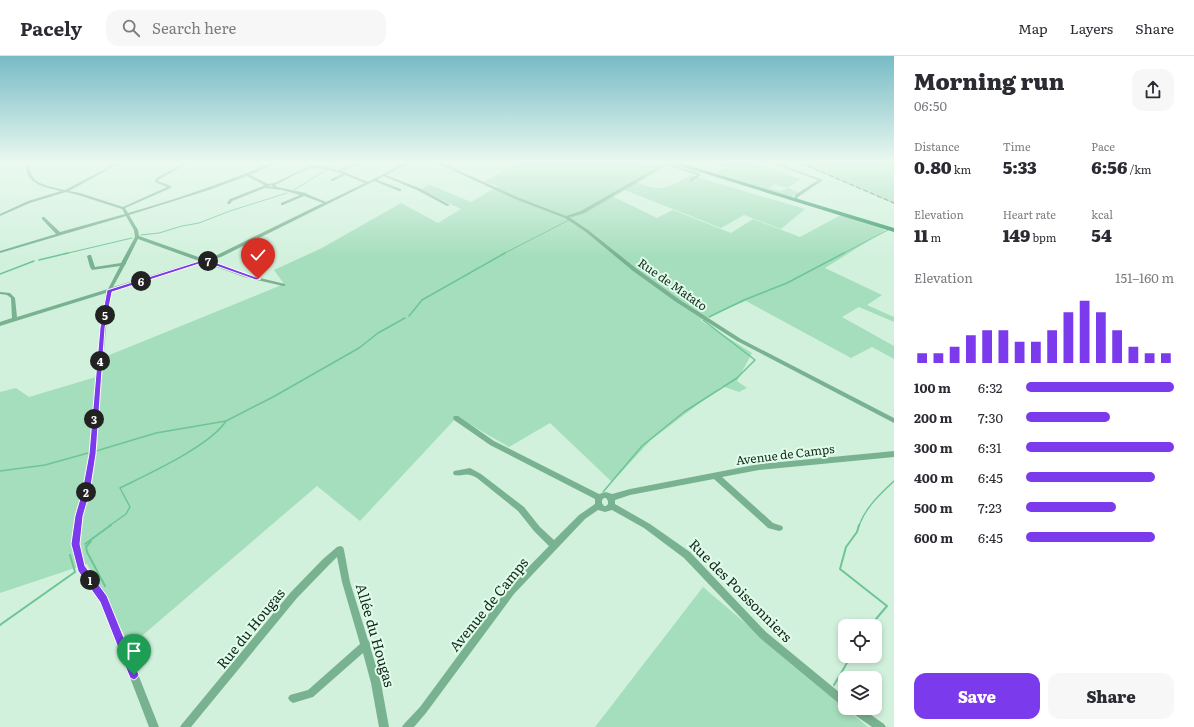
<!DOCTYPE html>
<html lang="en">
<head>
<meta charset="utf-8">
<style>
	body { margin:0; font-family:Literata,serif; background:#f7f7f7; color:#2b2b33; height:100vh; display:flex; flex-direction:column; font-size:15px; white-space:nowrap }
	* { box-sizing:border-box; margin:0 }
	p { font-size:13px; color:#7c7c81 }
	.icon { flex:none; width:22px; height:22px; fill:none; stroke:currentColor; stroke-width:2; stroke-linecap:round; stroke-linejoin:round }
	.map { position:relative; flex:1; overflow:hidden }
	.side { display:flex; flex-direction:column; background:#fff; width:300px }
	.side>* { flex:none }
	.buttons { position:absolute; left:838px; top:563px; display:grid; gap:8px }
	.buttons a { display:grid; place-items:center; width:44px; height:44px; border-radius:8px; background:#fff; box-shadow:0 2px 6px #0003; font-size:20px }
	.pin { position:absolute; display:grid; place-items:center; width:34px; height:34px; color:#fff; margin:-41px -17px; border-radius:50% 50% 50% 0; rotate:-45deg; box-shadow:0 0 4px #0007 }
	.pin .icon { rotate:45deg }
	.km { position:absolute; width:20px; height:20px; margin:-10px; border-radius:50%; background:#222; color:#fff; font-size:11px; line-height:20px; text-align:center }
	.round { display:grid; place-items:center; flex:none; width:42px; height:42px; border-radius:12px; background:#f7f7f7 }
	.overview { display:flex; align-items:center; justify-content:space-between; height:68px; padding:0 20px }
	h1 { font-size:22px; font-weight:800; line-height:30px }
	.metrics { display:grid; grid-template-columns:repeat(3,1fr); gap:6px; height:68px; padding:4px 20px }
	.metrics div { display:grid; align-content:center }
	.metrics b { font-size:17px; font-weight:800 }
	.metrics small { font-size:11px; font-weight:400 }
	.metrics p { font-size:11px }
	.chart { height:112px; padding:8px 20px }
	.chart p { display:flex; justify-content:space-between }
	.chart svg { width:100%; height:72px; margin-top:4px; stroke:#7c3aed; stroke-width:6 }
	.button { display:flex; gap:8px; margin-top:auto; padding:8px 20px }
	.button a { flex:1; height:46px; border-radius:12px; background:#7c3aed; color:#fff; font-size:16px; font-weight:800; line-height:46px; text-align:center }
	.button a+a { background:#f7f7f7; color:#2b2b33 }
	ul { padding:0 20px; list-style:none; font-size:13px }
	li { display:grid; grid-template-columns:64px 48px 1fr; align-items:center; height:30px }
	li i { height:10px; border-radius:5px; background:#7c3aed }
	header { display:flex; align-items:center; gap:24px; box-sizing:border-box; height:56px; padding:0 20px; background:#fff; border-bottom:1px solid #e1e1e2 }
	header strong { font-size:19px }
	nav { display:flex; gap:22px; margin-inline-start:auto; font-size:14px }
	.search { width:280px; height:36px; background:#f7f7f7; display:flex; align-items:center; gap:10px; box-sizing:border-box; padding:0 14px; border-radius:12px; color:#7c7c81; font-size:15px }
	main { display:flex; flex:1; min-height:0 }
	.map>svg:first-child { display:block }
	.green { fill:#a5debc }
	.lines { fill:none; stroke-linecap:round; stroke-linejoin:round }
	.stream-far2 { stroke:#6dc594; stroke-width:1 }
	.stream-far1 { stroke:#6dc594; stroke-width:1.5 }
	.stream { stroke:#6dc594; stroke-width:2 }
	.minor { fill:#79b290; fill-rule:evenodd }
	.secondary { fill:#359665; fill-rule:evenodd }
	.rail { stroke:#4a5b50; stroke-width:1; stroke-dasharray:5 2.5; stroke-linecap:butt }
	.route { fill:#7c3aed; stroke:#fff }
	.labels { text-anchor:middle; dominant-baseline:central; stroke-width:4; stroke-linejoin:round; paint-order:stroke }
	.street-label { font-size:12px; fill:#18241d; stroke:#dffeea }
	.near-street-label { font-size:14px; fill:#18241d; stroke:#dffeea }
</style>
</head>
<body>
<header>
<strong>Pacely</strong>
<div class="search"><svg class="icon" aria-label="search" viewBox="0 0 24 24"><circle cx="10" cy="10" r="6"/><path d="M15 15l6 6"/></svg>Search here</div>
<nav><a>Map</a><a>Layers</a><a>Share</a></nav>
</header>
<main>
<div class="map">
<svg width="894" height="671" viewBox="0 0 894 671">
	<rect width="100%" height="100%" fill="#d2f1dd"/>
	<g class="green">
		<path d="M517 107H641L651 111 664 107 665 108 636 126C662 136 667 133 690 119L805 153 781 173 744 159 721 172 622 133 612 140 657 162 673 154 731 177 753 163 800 181 841 159 886 174 825 212 882 239 867 249 894 261V266L859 251 842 261 894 290V303L872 291 851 302 746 245 700 264 752 297 737 325 747 332 739 336 722 330 651 384 612 426 550 367 509 391 457 361 360 465 317 430 130 590 87 508 0 537V336L16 332 29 341 96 321 102 302 284 228 274 214 322 192 401 147 438 167 461 153 421 134 428 128 471 146 498 130 484 126Z"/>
		<polygon points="716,107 752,107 801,123 787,132 775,128 769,132 780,135 788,132 798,136 791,141 712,118 714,117 727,120 716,117 726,111"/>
		<polygon points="798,107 894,107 894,148"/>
		<polygon points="703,531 845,652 868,671 595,671"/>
	</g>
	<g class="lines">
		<g class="stream-far2">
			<polyline points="887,107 894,112"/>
			<polyline points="330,112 338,107"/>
			<polyline points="294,134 326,114"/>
			<polyline points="567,162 584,157 667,109"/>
			<polyline points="141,179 159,177 182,170 199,167 230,155 287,137"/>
			<polyline points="64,198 132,182"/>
			<polyline points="503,198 569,164"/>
			<polyline points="842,198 888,174"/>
		</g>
		<g class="stream-far1">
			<polyline points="39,204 68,197"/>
			<polyline points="0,218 34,205"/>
			<polyline points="409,260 422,244 505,197"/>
			<polyline points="709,261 744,244 787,227 844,197"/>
			<polyline points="96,395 156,377 226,365 273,341 359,292 378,277 405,262"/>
			<polyline points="0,415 45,409 88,397"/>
			<polyline points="603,436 642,390 684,356 737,322 755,304 703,264"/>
			<path d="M109 470 126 458 130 451 120 432C148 418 210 390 226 365"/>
			<path d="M859 470C865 452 880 438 894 425"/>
		</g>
		<g class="stream">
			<polyline points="859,469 857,476 846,491 840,513 887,550 870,570"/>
			<polyline points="91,485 86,491 87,496 105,530"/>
			<polyline points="85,488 111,469"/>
			<polyline points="0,569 75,516 70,499"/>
			<polyline points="834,629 851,600"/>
		</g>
		<g class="minor">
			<path d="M25 107H29C29 110 30 114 31 117 35 130 54 131 65 134L116 107H120L69 135 80 137 123 151 167 131 155 126 156 122 184 107H188L158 124V125L171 130V132L125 152 128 157C177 143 224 127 271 107H276L250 119 268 128 274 127 308 111 322 110 339 114 354 107H359L342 115 368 126 405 107H409L386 119 419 132 450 149 447 150 417 134 383 120 377 124 401 133V135H399L374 125 221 201 208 205 248 219 285 228V230H283L244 221 203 206 111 235 106 272 95 398 90 436 83 460 79 488 85 510 107 540 159 671H149L101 546 78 515 71 488 75 460 82 436 89 398 100 272 106 237 0 270V266L12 262 11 242 7 239 0 238V236L10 237 15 242 17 261 108 233 120 210 92 214 90 211 87 200 89 199H91L95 211 121 207 135 181 134 174 126 160 0 197V195L56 178 42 163V161H44L60 176 125 158 122 153 78 139 66 136 30 147 0 160V158L28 145 61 135C49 132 32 130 27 117 26 114 26 110 25 107ZM315 112 330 114 342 118 331 123V125H333L345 119 365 127 326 146 307 138 306 137 277 131 275 129C289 123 300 114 315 112ZM247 120 264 129 263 130 230 143 227 147 228 148H230L232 145 265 132 282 134 300 139 281 147V149H283L304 140 323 147 217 199 204 203 139 180 138 174 129 159 209 134ZM272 129 273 131 268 130ZM138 183 199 205 113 231 125 209 126 208V207Z"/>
			<polygon points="437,107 442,107 517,141 566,160 581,155 665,107 669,107 583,157 569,161 588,174 637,213 680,244 741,283 894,362 894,367 737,285 676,246 633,215 586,176 565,162 515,143"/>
			<polygon points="771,107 776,107 823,124 798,141 796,144 794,144 795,139 818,124"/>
			<polygon points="669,108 697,116 701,119 692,125 690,125 690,123 697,119 669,110"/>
			<path d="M454 360H458L494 385 599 438 606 436 612 438 630 433 759 408 894 395V401L759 414 722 421 773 467 782 470 783 472 782 474 779 475 768 472 714 423 630 439 615 444V448L650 468 690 496 766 576 845 641V652L842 650 760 582 684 502 644 472 612 454 605 456 598 454 585 463 514 538 426 657 414 671H402L404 668 420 651 508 532 549 490 534 475 518 455 477 422C465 415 464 421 454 419L453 417 454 415 470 412 481 418 524 451 540 471 554 484 579 459 595 448V443L490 389 454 364 453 362ZM604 442H606L608 445V448L606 450H604L602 447V444Z"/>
			<polygon points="340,490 343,491 344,494 350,526 368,584 369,585 370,588 370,590 381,627 389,671 379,671 371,627 363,597 313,641 293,647 290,645 288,642 290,639 308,634 360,588 342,526 337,501 329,509 297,542 191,671 180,671 182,668 291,536 323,503 337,491"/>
			<polygon points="847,652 861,652 884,668 886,671 872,671 849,655"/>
		</g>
		<polygon class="secondary" points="671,107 680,107 894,172 894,176"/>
		<polyline class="rail" points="801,107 894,147"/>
	</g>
	<linearGradient id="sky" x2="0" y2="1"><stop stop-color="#77bbc6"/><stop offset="0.53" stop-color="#ebf9f0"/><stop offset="1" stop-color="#ebf9f0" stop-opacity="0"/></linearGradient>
	<rect width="894" height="201" fill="url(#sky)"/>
	<polygon class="route" points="206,203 261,223 256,224 205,206 112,236 105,272 96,398 90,436 83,460 80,488 85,510 107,540 139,619 137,622 134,624 130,622 100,546 78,515 71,488 75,460 82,436 89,398 100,272 107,234"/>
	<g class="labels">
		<g class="street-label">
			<text transform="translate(673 228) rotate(35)">Rue de Matato</text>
			<text transform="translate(785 398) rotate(-7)">Avenue de Camps</text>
		</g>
		<g class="near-street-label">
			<text transform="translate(741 534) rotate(45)">Rue des Poissonniers</text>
			<text transform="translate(488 548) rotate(-51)">Avenue de Camps</text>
			<text transform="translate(250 572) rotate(-51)">Rue du Hougas</text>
			<text transform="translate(376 579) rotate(74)">Allée du Hougas</text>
		</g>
	</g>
</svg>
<div class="buttons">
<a><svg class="icon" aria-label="locate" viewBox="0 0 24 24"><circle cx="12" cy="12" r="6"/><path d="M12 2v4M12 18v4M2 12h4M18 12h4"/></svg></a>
<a><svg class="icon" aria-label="layers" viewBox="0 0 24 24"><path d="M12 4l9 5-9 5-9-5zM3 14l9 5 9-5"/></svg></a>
</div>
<div class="pin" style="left:134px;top:619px;background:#1e9e55"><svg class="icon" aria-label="arrive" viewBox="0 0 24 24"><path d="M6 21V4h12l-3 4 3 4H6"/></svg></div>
<div class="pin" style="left:258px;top:223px;background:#d93025"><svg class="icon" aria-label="check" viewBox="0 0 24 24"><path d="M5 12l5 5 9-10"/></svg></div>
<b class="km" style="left:90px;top:524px">1</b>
<b class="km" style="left:86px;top:436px">2</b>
<b class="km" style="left:94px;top:363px">3</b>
<b class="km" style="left:100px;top:305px">4</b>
<b class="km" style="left:105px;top:259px">5</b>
<b class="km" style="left:141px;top:225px">6</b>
<b class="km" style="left:208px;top:205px">7</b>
</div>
<section class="side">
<div class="overview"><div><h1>Morning run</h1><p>06:50</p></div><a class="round"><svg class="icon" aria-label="share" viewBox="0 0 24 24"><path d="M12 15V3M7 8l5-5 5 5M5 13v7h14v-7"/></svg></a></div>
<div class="metrics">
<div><p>Distance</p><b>0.80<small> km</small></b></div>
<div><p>Time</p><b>5:33</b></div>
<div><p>Pace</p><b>6:56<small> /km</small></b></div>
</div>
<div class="metrics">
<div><p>Elevation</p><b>11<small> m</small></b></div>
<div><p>Heart rate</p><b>149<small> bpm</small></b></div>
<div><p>kcal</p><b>54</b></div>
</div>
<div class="chart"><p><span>Elevation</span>151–160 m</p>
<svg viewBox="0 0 160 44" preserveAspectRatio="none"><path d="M5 44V38M15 44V38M25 44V34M35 44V27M45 44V24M55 44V24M65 44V31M75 44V31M85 44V24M95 44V13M105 44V6M115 44V13M125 44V24M135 44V34M145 44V38M155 44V38"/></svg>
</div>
<ul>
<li><b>100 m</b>6:32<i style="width:100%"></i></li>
<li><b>200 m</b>7:30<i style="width:57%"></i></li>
<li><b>300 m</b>6:31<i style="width:100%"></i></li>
<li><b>400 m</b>6:45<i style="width:87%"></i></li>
<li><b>500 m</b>7:23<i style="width:61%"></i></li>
<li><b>600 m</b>6:45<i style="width:87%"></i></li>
</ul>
<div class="button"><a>Save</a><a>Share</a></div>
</section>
</main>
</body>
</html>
